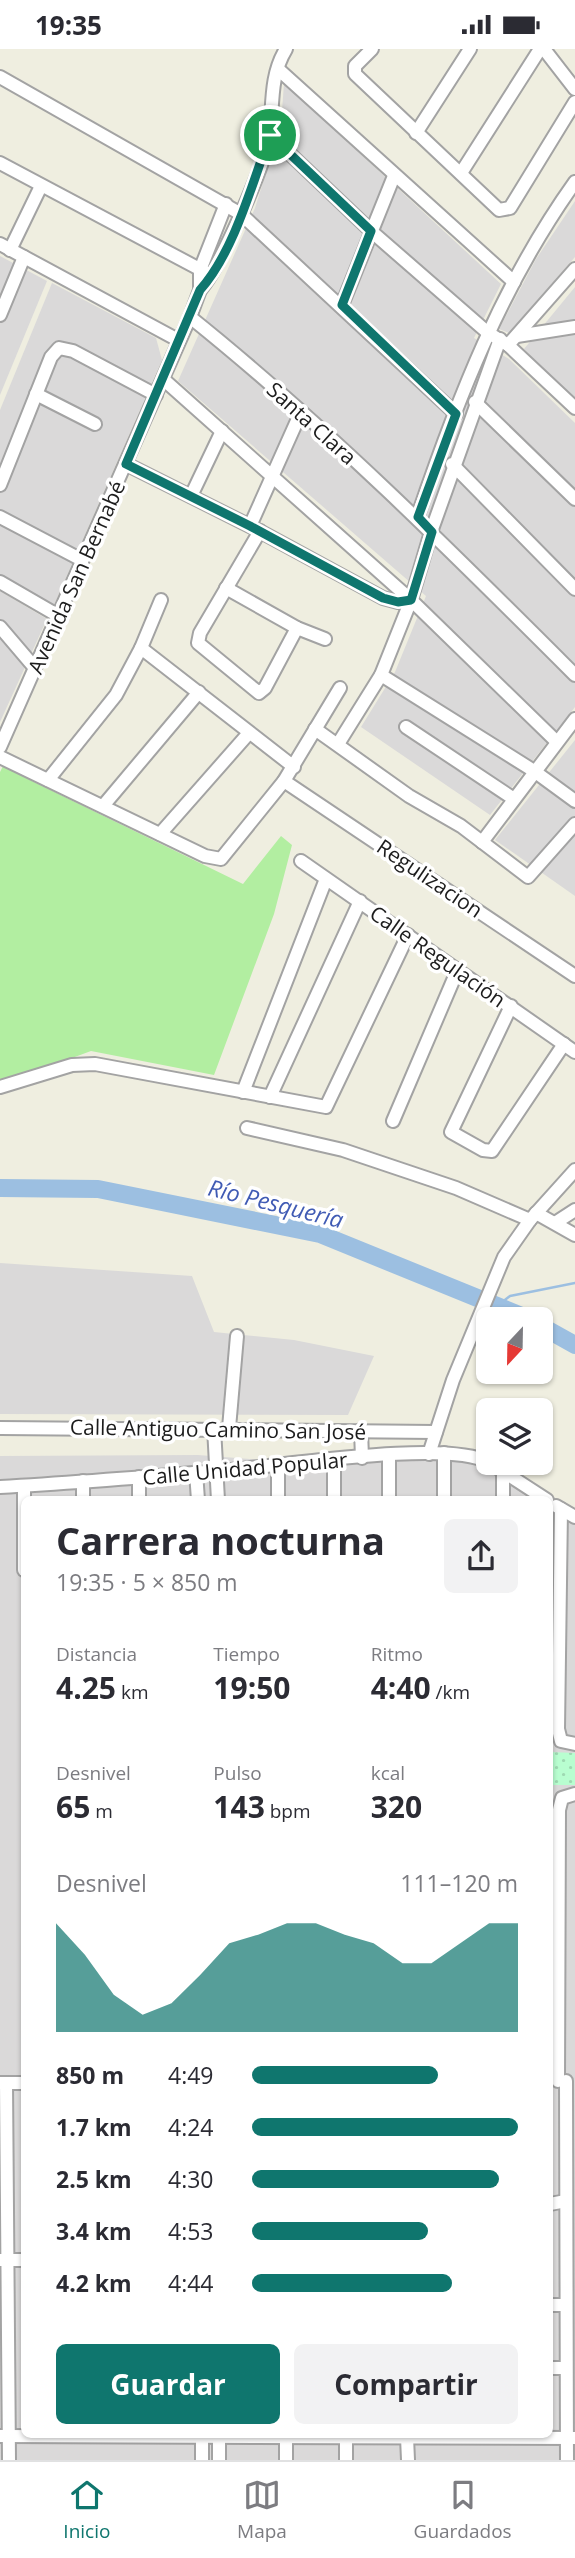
<!DOCTYPE html>
<html lang="es">
<head>
<meta charset="utf-8">
<style>
	body { margin:0; font-family:"Open Sans",sans-serif; background:#f2f2f3; color:#2b2b33; height:100vh; display:flex; flex-direction:column; font-size:26px; white-space:nowrap }
	* { box-sizing:border-box; margin:0 }
	p { font-size:23px; color:#7c7c81 }
	.icon { flex:none; width:38px; height:38px; fill:none; stroke:currentColor; stroke-width:2; stroke-linecap:round; stroke-linejoin:round }
	.map { position:relative; flex:1; overflow:hidden }
	.drawer { position:absolute; left:21px; top:1447px; width:532px; height:942px; display:flex; flex-direction:column; background:#fff; border-radius:10px; box-shadow:0 2px 5px #0004 }
	.drawer>* { flex:none }
	.needle { width:46px; rotate:202deg }
	.controls { position:absolute; left:476px; top:1258px; display:grid; gap:14px }
	.controls a { display:grid; place-items:center; width:77px; height:77px; border-radius:10px; background:#fff; box-shadow:0 2px 5px #0004; font-size:35px }
	.pin { position:absolute; display:grid; place-items:center; width:60px; height:60px; color:#fff; margin:-30px; border:4px solid #fff; border-radius:50%; box-shadow:0 2px 7px #0007 }
	.round { display:grid; place-items:center; flex:none; width:74px; height:74px; border-radius:10px; background:#f2f2f3 }
	.headline { display:flex; align-items:center; justify-content:space-between; height:119px; padding:0 35px }
	h1 { font-size:38px; font-weight:700; line-height:52px }
	.metrics { display:grid; grid-template-columns:repeat(3,1fr); gap:10px; height:119px; padding:7px 35px }
	.metrics div { display:grid; align-content:center }
	.metrics b { font-size:30px; font-weight:700 }
	.metrics small { font-size:19px; font-weight:400 }
	.metrics p { font-size:19px }
	.chart { height:196px; padding:14px 35px }
	.chart p { display:flex; justify-content:space-between }
	.chart svg { width:100%; height:126px; margin-top:7px; fill:#0f766e; opacity:.7 }
	.primary-button { display:flex; gap:14px; margin-top:auto; padding:14px 35px }
	.primary-button a { flex:1; height:80px; border-radius:10px; background:#0f766e; color:#fff; font-size:28px; font-weight:700; line-height:80px; text-align:center }
	.primary-button a+a { background:#f2f2f3; color:#2b2b33 }
	ul { padding:0 35px; list-style:none; font-size:23px }
	li { display:grid; grid-template-columns:112px 84px 1fr; align-items:center; height:52px }
	li i { height:18px; border-radius:9px; background:#0f766e }
	.status { display:flex; justify-content:space-between; align-items:center; height:49px; padding:0 35px; background:#fff; direction:ltr }
	.status svg { height:19px; fill:currentColor }
	.dock { display:flex; justify-content:space-around; align-items:center; height:98px; border-top:2px solid #e1e1e2; background:#fff; font-size:19px; color:#7c7c81 }
	.dock a { display:grid; justify-items:center; gap:4px }
	.dock .active { color:#0f766e }
	.map>svg:first-child { display:block }
	.residential { fill:#dad9d9; fill-rule:evenodd }
	.grass { fill:#b2eea1 }
	.park { fill:url(#park-dots) }
	.lines { fill:none; stroke-linecap:round; stroke-linejoin:round }
	.stream { stroke:#9cbfe1; stroke-width:2.5 }
	.river { stroke:#9cbfe1; stroke-width:18 }
	.minor-casing { stroke:#a3a3a3; stroke-width:16 }
	.minor { stroke:#fff; stroke-width:12 }
	.route-casing { stroke:#fff; stroke-width:14 }
	.route { stroke:#0f766e; stroke-width:9 }
	.labels { text-anchor:middle; dominant-baseline:central; stroke-width:7; stroke-linejoin:round; paint-order:stroke }
	.street-label { font-size:21px; fill:#1c1c1c; stroke:#fff }
	.water-label { font-size:23px; font-style:italic; fill:#405bb4; stroke:#fff }
</style>
</head>
<body>
<div class="status"><b>19:35</b><svg viewBox="0 0 49 12"><path d="M0 12V9h3v3zM5 12V6h3v6zM10 12V3h3v9zM15 12V0h3v12zM26 1h20v11H26zM47 4h2v5h-2z"/></svg></div>
<div class="map">
<svg width="575" height="2411" viewBox="0 0 575 2411">
	<defs>
		<pattern id="park-dots" width="8" height="8" patternUnits="userSpaceOnUse" patternTransform="scale(1.75)"><rect width="8" height="8" fill="#b8fed0"/><path d="M2 2h.1M6 6h.1" fill="none" stroke="#9ed9b2" stroke-width="1.8" stroke-linecap="round"/></pattern>
	</defs>
	<rect width="100%" height="100%" fill="#efeee0"/>
	<g class="residential">
		<polygon points="284,34 501,235 474,289 509,310 575,374 575,658 490,766 361,678 395,623 426,547 178,332 255,159 281,76"/>
		<polygon points="575,152 575,208 509,284 499,280 536,210"/>
		<polygon points="0,207 47,232 0,346"/>
		<polygon points="52,234 156,289 162,311 54,556 0,525 0,361"/>
		<polygon points="575,238 575,352 524,300"/>
		<polygon points="0,542 47,570 0,673"/>
		<polygon points="575,691 575,847 495,791"/>
		<polygon points="0,1214 192,1227 214,1283 294,1291 374,1307 348,1366 0,1365"/>
		<path d="M453 1400 475 1403 575 1466V2411H0V1407L198 1406 276 1412 389 1408ZM24 1451H550V2385H24Z"/>
	</g>
	<polygon class="grass" points="4,715 32,732 243,835 281,787 292,796 274,865 214,1026 91,1002 26,1026 0,1031 0,723"/>
	<polygon class="park" points="550,1703 575,1704 575,1736 550,1736"/>
	<g class="lines">
		<polyline class="stream" points="497,1257 510,1247 575,1234"/>
		<g class="river">
			<polyline points="0,1139 98,1140 320,1185 529,1270"/>
			<polyline points="541,1277 575,1296"/>
		</g>
		<defs>
			<g id="minor">
				<polyline points="372,0 355,17 355,25 499,161 510,159 575,53"/>
				<polyline points="544,0 575,40"/>
				<polyline points="278,20 514,233"/>
				<polyline points="0,28 241,165 456,365"/>
				<polyline points="416,84 470,0"/>
				<polyline points="270,86 371,182 487,283 508,296 575,359"/>
				<polyline points="0,114 207,224"/>
				<polyline points="461,124 540,0"/>
				<polyline points="0,195 178,291"/>
				<polyline points="10,201 41,137"/>
				<path d="M200 241C221 217 265 116 270 84 273 55 270 26 286 0"/>
				<polyline points="342,256 394,127"/>
				<polyline points="0,266 24,208"/>
				<path d="M190 268C327 378 451 502 575 626"/>
				<polyline points="517,287 575,278"/>
				<polyline points="508,296 575,220"/>
				<polyline points="163,330 411,551 557,693"/>
				<polyline points="36,345 95,375"/>
				<polyline points="475,353 575,450"/>
				<polyline points="126,415 250,477 383,549 398,553 411,551"/>
				<polyline points="452,415 575,540"/>
				<polyline points="0,436 51,308 59,299 73,302 156,346"/>
				<polyline points="191,447 222,382"/>
				<polyline points="0,468 80,510"/>
				<path d="M417 469C457 351 502 235 575 133"/>
				<polyline points="250,477 301,363"/>
				<polyline points="260,482 200,584 198,594 259,644 265,639 297,579"/>
				<polyline points="0,533 57,566"/>
				<polyline points="226,539 297,579 325,590"/>
				<polyline points="0,578 35,619"/>
				<polyline points="141,599 294,718"/>
				<polyline points="381,626 534,722 575,752"/>
				<polyline points="406,678 514,750"/>
				<polyline points="315,680 409,747 461,777 528,828 575,775"/>
				<polyline points="338,695 381,626 411,551 431,483 500,290"/>
				<polyline points="0,698 190,268 200,241 200,221 226,155"/>
				<polyline points="0,708 205,807 221,810 284,732 340,639"/>
				<polyline points="48,731 116,646 141,599 161,551"/>
				<polyline points="284,732 575,927"/>
				<polyline points="103,757 199,643"/>
				<polyline points="160,785 249,684"/>
				<polyline points="482,793 575,670"/>
				<polyline points="301,812 575,1003"/>
				<polyline points="511,957 451,1083 483,1101 492,1102 564,995"/>
				<polyline points="0,1038 72,1016 95,1015 326,1058 408,886"/>
				<polyline points="243,1043 326,830"/>
				<polyline points="270,1048 360,852"/>
				<polyline points="393,1072 458,920"/>
				<polyline points="247,1079 343,1101 456,1139 530,1171"/>
				<polyline points="536,1164 575,1186"/>
				<polyline points="555,1174 575,1161"/>
				<polyline points="0,1379 436,1383"/>
				<polyline points="214,1379 218,1451"/>
				<polyline points="229,1379 237,1287"/>
				<polyline points="361,1381 362,1409"/>
				<polyline points="444,1404 444,1451"/>
				<polyline points="429,1405 453,1331 504,1208 530,1171 575,1121"/>
				<polyline points="389,1407 389,1451"/>
				<polyline points="490,1414 547,1451"/>
				<polyline points="196,1423 198,1451"/>
				<polyline points="139,1428 139,1451"/>
				<polyline points="83,1432 83,1451"/>
				<polyline points="24,1437 24,1521"/>
				<path d="M0 1438C73 1434 146 1428 218 1422 276 1418 444 1390 488 1413"/>
				<polyline points="278,1451 278,1416"/>
				<polyline points="334,1451 334,1412"/>
				<polyline points="503,1451 503,1422"/>
				<polyline points="556,1457 575,1468"/>
				<polyline points="561,1460 558,1680 561,1692 575,1695"/>
				<polyline points="558,2032 559,1761 562,1749 575,1745"/>
				<polyline points="566,2032 567,2411"/>
				<polyline points="0,2034 24,2034"/>
				<polyline points="6,2034 9,2411"/>
				<polyline points="550,2155 566,2152"/>
				<polyline points="0,2211 24,2211"/>
				<polyline points="550,2256 566,2256"/>
				<polyline points="550,2319 566,2319"/>
				<polyline points="219,2385 219,2411"/>
				<polyline points="286,2385 286,2411"/>
				<polyline points="0,2387 575,2389"/>
				<polyline points="346,2388 346,2411"/>
				<polyline points="407,2388 408,2411"/>
				<polyline points="202,2411 202,2385"/>
			</g>
		</defs>
		<use href="#minor" class="minor-casing"/>
		<use href="#minor" class="minor"/>
	</g>
	<g class="lines">
		<defs>
			<path id="route" d="M270 86 371 182 342 256 456 365 418 468 432 483 411 551 398 553 383 549 250 477 126 415 200 241C234 203 252 135 270 86Z"/>
		</defs>
		<use href="#route" class="route-casing"/>
		<use href="#route" class="route"/>
	</g>
	<g class="labels">
		<g class="street-label">
			<text transform="translate(312 374) rotate(42)">Santa Clara</text>
			<text transform="translate(76 528) rotate(-66)">Avenida San Bernabé</text>
			<text transform="translate(430 829) rotate(34)">Regulizacion</text>
			<text transform="translate(438 907) rotate(35)">Calle Regulación</text>
			<text transform="translate(218 1380) rotate(1)">Calle Antiguo Camino San José</text>
			<text transform="translate(245 1419) rotate(-5)">Calle Unidad Popular</text>
		</g>
		<g class="water-label">
			<text transform="translate(276 1154) rotate(14)">Río Pesquería</text>
		</g>
	</g>
</svg>
<div class="controls">
<a><svg class="needle" viewBox="-14 -14 28 28"><path d="M0-13l5 13h-10z" fill="#e53935"/><path d="M0 13l5-13h-10z" fill="#7c7c81"/></svg></a>
<a><svg class="icon" aria-label="layers" viewBox="0 0 24 24"><path d="M12 4l9 5-9 5-9-5zM3 14l9 5 9-5"/></svg></a>
</div>
<div class="pin" style="left:270px;top:86px;background:#1e9e55"><svg class="icon" aria-label="arrive" viewBox="0 0 24 24"><path d="M6 21V4h12l-3 4 3 4H6"/></svg></div>
<section class="drawer">
<div class="headline"><div><h1>Carrera nocturna</h1><p>19:35 · 5 × 850 m</p></div><a class="round"><svg class="icon" aria-label="share" viewBox="0 0 24 24"><path d="M12 15V3M7 8l5-5 5 5M5 13v7h14v-7"/></svg></a></div>
<div class="metrics">
<div><p>Distancia</p><b>4.25<small> km</small></b></div>
<div><p>Tiempo</p><b>19:50</b></div>
<div><p>Ritmo</p><b>4:40<small> /km</small></b></div>
</div>
<div class="metrics">
<div><p>Desnivel</p><b>65<small> m</small></b></div>
<div><p>Pulso</p><b>143<small> bpm</small></b></div>
<div><p>kcal</p><b>320</b></div>
</div>
<div class="chart"><p><span>Desnivel</span>111–120 m</p>
<svg viewBox="0 0 160 44" preserveAspectRatio="none"><path d="M0 44V6L10 17L20 31L30 38L40 34L50 24L60 13L70 10L80 6L90 6L100 10L110 13L120 20L130 20L140 13L150 6L160 6V44z"/></svg>
</div>
<ul>
<li><b>850 m</b>4:49<i style="width:70%"></i></li>
<li><b>1.7 km</b>4:24<i style="width:100%"></i></li>
<li><b>2.5 km</b>4:30<i style="width:93%"></i></li>
<li><b>3.4 km</b>4:53<i style="width:66%"></i></li>
<li><b>4.2 km</b>4:44<i style="width:75%"></i></li>
</ul>
<div class="primary-button"><a>Guardar</a><a>Compartir</a></div>
</section>
</div>
<nav class="dock">
<a class="active"><svg class="icon" aria-label="home" viewBox="0 0 24 24"><path d="M3 11l9-7 9 7M6 9v11h12V9"/></svg>Inicio</a>
<a><svg class="icon" aria-label="map" viewBox="0 0 24 24"><path d="M3 6l6-2 6 2 6-2v14l-6 2-6-2-6 2zM9 4v14M15 6v14"/></svg>Mapa</a>
<a><svg class="icon" aria-label="saved" viewBox="0 0 24 24"><path d="M7 4h10v16l-5-4-5 4z"/></svg>Guardados</a>
</nav>
</body>
</html>
